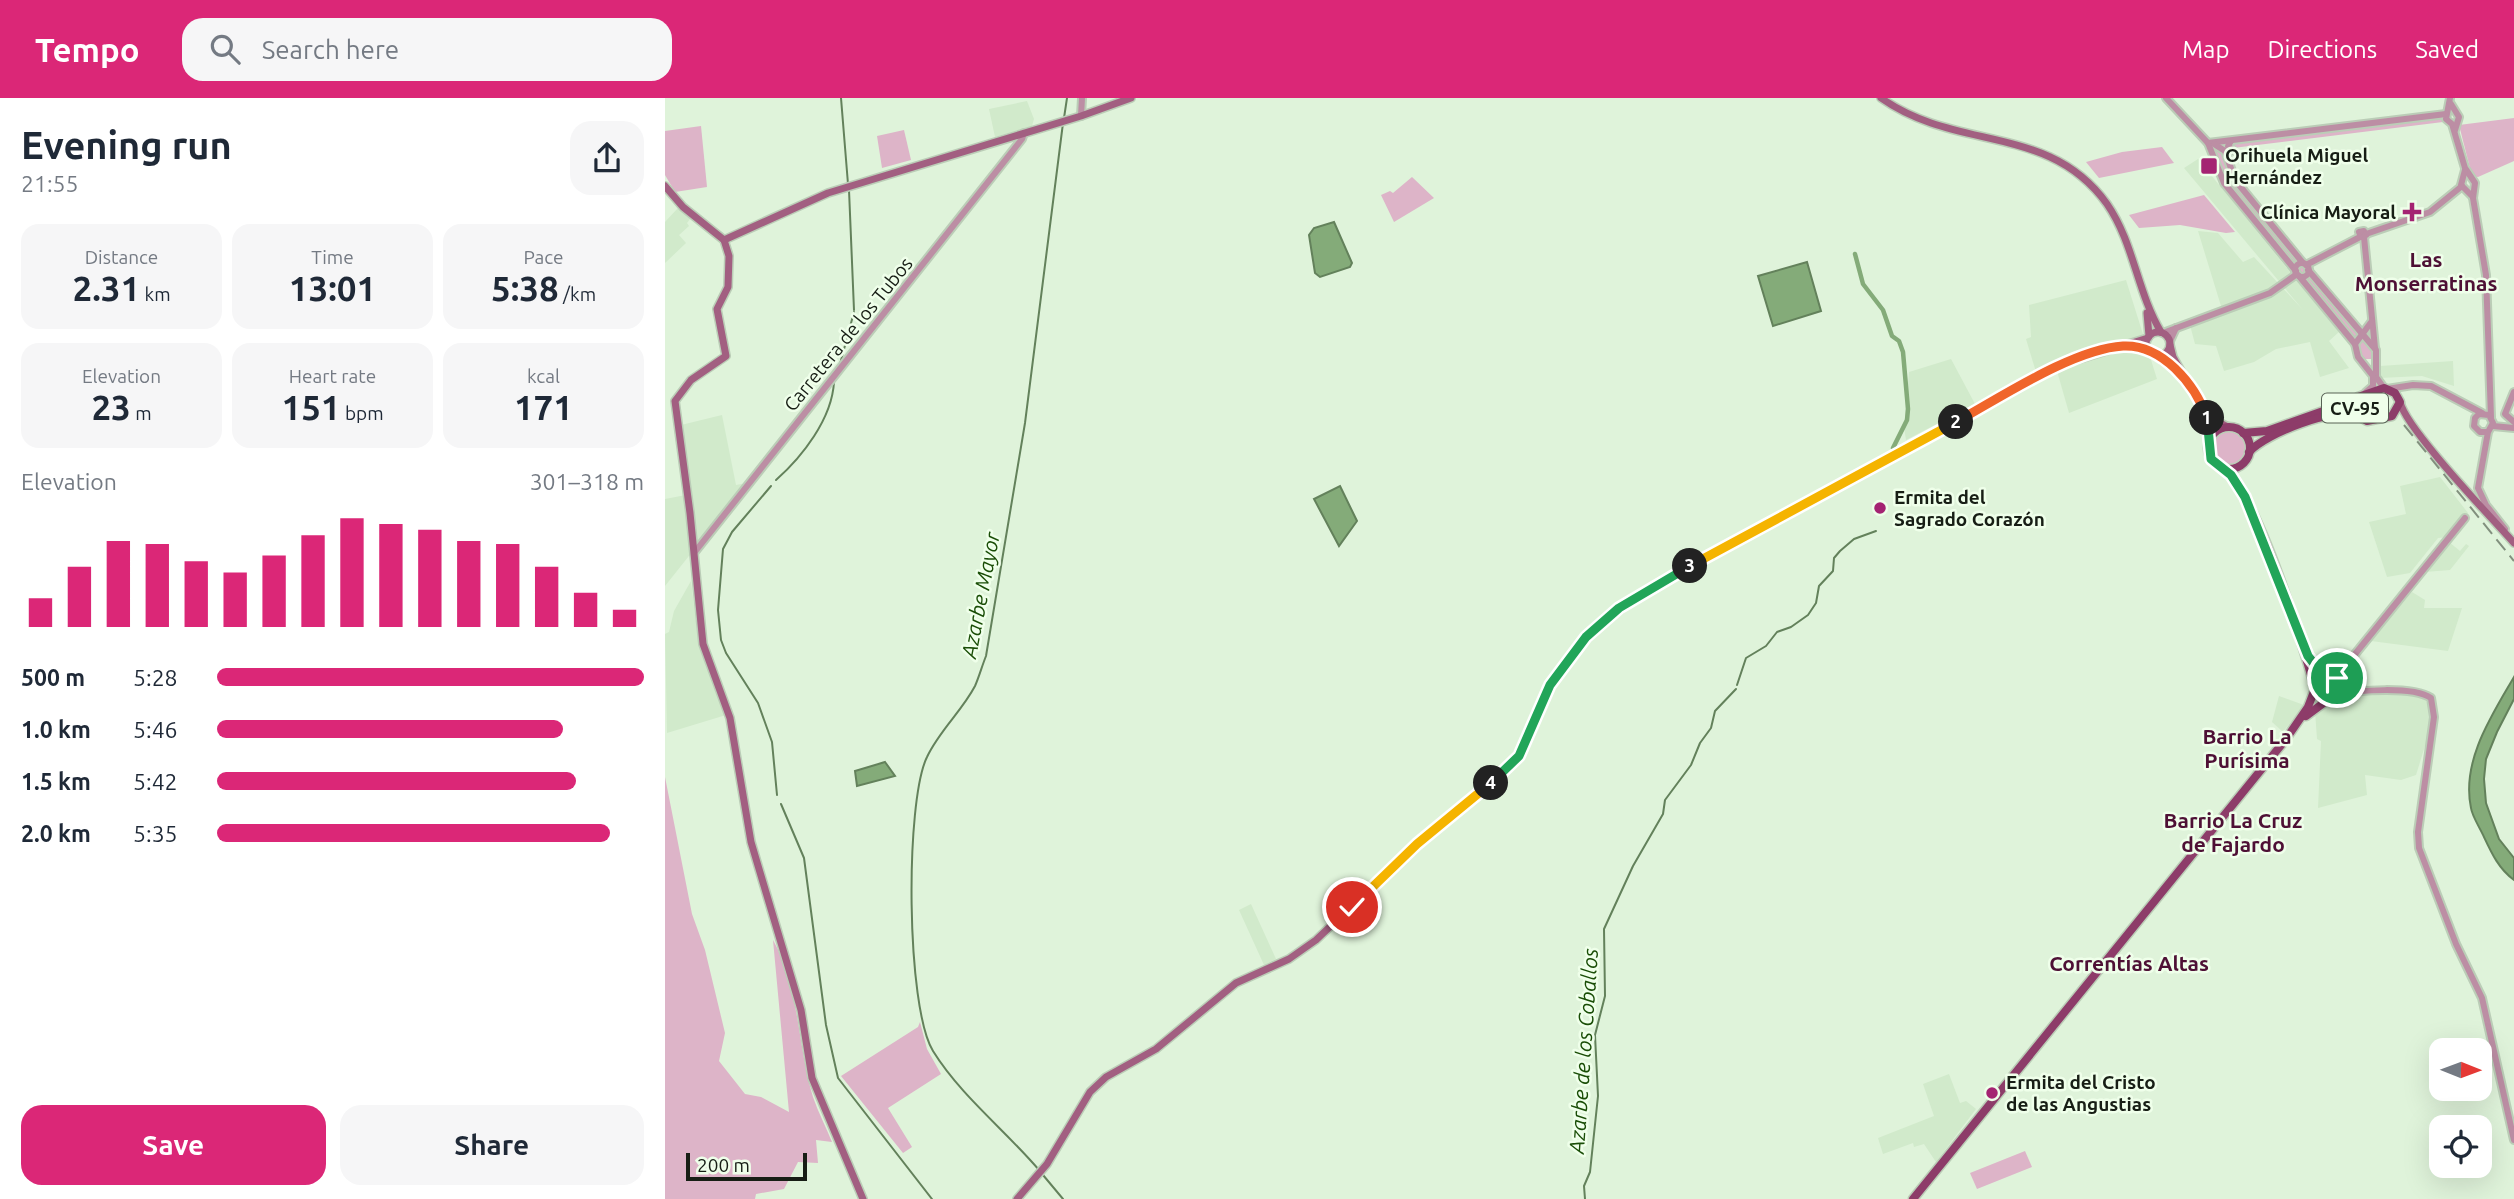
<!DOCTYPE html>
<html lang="en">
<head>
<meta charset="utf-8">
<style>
	body { margin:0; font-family:Ubuntu,sans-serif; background:#f6f6f7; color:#1f2937; height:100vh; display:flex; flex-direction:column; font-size:26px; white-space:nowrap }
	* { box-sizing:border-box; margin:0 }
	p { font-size:23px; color:#747a83 }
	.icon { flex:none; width:38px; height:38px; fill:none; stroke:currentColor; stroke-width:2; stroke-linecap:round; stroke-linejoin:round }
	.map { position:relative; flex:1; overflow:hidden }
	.sheet { display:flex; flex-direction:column; background:#fff; width:665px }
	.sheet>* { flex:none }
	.needle { width:46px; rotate:91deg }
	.fabs { position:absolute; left:1764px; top:940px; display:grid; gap:14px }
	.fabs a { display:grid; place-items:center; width:63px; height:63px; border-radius:14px; background:#fff; box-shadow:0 7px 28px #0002; font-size:35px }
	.scale { position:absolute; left:21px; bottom:18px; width:121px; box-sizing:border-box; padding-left:7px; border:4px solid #171e15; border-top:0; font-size:19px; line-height:24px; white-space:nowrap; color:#171e15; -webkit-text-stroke:5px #efffea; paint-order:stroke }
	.pin { position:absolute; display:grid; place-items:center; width:60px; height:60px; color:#fff; margin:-30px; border:4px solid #fff; border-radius:50%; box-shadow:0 2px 7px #0007 }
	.km { position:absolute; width:35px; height:35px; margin:-18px; border-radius:50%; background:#222; color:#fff; font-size:19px; line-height:35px; text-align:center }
	.round { display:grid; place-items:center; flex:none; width:74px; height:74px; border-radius:21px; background:#f6f6f7 }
	.summary { display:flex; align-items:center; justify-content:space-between; height:119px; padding:0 21px }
	h1 { font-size:38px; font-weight:700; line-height:52px }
	.figures { display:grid; grid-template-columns:repeat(3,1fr); gap:10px; height:119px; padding:7px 21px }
	.figures div { display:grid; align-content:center; border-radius:18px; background:#f6f6f7; text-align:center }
	.figures b { font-size:35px; font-weight:700 }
	.figures small { font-size:19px; font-weight:400 }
	.figures p { font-size:19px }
	.chart { height:196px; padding:14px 21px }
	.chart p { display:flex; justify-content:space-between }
	.chart svg { width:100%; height:126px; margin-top:7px; stroke:#db2777; stroke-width:6 }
	.cta { display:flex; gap:14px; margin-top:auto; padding:14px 21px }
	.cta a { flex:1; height:80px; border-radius:21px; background:#db2777; color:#fff; font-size:28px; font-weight:700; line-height:80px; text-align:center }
	.cta a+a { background:#f6f6f7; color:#1f2937 }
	ul { padding:0 21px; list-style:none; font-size:23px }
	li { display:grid; grid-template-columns:112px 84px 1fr; align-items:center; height:52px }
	li i { height:18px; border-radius:9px; background:#db2777 }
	header { display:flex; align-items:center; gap:42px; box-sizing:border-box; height:98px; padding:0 35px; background:#db2777; color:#fff }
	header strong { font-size:33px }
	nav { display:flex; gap:38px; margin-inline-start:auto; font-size:24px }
	.search { width:490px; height:63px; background:#f6f6f7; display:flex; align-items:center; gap:18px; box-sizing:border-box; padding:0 24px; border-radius:21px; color:#747a83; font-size:26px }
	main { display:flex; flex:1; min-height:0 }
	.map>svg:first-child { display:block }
	.built { fill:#d1eacb }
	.green { fill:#ddb4c8 }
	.water { fill:#84ab79; stroke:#63815b; stroke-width:2 }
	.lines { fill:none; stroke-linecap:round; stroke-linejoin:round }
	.stream { stroke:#63815b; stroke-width:2 }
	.canal { stroke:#84ab79; stroke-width:4.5 }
	.tertiary-casing { stroke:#bbcdb7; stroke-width:10 }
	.secondary-casing { stroke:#bbcdb7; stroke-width:10 }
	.primary-casing { stroke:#bbcdb7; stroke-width:11 }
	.tertiary { stroke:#bc8ea4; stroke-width:6 }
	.secondary { stroke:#a25f81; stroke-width:7 }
	.primary { stroke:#8d3c69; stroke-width:8 }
	.rail { stroke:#82907e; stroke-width:2; stroke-dasharray:14 7; stroke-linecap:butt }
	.split-1-casing { stroke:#fff; stroke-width:14 }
	.split-2-casing { stroke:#fff; stroke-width:14 }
	.split-3-casing { stroke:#fff; stroke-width:14 }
	.split-4-casing { stroke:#fff; stroke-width:14 }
	.split-5-casing { stroke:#fff; stroke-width:14 }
	.split-1 { stroke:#22a559; stroke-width:9 }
	.split-2 { stroke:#f0652b; stroke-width:9 }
	.split-3 { stroke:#f5b400; stroke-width:9 }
	.split-4 { stroke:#22a559; stroke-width:9 }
	.split-5 { stroke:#f5b400; stroke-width:9 }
	.poi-dot { fill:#a42372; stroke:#efffea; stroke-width:2.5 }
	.labels { text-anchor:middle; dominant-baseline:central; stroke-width:5; stroke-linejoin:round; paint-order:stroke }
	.shield { fill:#efffea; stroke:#586255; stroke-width:2 }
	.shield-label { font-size:18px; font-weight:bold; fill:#171e15 }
	.poi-label { font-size:19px; font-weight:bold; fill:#171e15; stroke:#efffea; text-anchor:start }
	.street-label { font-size:19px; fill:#171e15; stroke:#efffea }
	.neighbourhood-label { font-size:21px; font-weight:bold; fill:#4e1035; stroke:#efffea }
	.water-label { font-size:21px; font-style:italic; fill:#194d06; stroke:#efffea }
</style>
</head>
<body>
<header>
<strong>Tempo</strong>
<div class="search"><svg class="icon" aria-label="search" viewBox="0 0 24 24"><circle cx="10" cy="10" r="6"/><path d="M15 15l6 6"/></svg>Search here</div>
<nav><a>Map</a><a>Directions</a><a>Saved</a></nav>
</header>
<main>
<section class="sheet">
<div class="summary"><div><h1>Evening run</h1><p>21:55</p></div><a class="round"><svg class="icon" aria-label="share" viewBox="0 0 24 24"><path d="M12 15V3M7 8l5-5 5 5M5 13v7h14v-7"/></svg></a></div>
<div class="figures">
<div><p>Distance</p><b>2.31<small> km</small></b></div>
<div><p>Time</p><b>13:01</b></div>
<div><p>Pace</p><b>5:38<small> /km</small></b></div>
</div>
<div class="figures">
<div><p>Elevation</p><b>23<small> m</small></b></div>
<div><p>Heart rate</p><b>151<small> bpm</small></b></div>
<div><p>kcal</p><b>171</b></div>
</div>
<div class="chart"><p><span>Elevation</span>301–318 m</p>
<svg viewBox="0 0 160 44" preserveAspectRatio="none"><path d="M5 44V34M15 44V23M25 44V14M35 44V15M45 44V21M55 44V25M65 44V19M75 44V12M85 44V6M95 44V8M105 44V10M115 44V14M125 44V15M135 44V23M145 44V32M155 44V38"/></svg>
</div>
<ul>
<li><b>500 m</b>5:28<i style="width:100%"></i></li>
<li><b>1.0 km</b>5:46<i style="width:81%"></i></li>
<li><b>1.5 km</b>5:42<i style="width:84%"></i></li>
<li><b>2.0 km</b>5:35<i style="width:92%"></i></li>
</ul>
<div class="cta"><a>Save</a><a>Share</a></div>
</section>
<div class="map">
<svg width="1849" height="1101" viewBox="0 0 1849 1101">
	<rect width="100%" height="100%" fill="#dff3da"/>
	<g class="built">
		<polygon points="362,3 369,21 367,28 330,39 324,11"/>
		<polygon points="1533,61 1674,234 1664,243 1684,270 1655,279 1645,244 1611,251 1589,264 1559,273 1551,248 1530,246 1525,227 1547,219 1556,208 1533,133 1553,135 1578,164 1589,159 1638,212 1519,70"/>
		<polygon points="13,110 25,121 22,125 24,128 14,137 21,145 0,165 0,124"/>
		<polygon points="1461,182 1492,281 1404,315 1392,273 1371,274 1361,241 1366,239 1364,207"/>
		<polygon points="1286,261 1310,306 1241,342 1239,329 1244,274"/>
		<polygon points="1788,263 1789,288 1757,278 1714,280 1715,268"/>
		<polygon points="57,317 71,387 82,385 0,488 0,401 26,396 16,327"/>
		<polygon points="1775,379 1803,415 1784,439 1773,440 1745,475 1722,479 1704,424 1741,416 1735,388"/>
		<polygon points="1784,444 1795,453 1801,446 1804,448 1785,472 1760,474"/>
		<polygon points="26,483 34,549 61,617 2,635 0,536 4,534 9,513"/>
		<polygon points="1747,494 1760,502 1759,510 1797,510 1783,553 1706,543"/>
		<polygon points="1690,597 1752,597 1762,604 1765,610 1763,638 1751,677 1736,682 1700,677 1702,697 1653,710 1656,643 1652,641 1650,613 1664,606 1675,607 1675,601"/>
		<polygon points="1614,598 1639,607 1618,634 1607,624"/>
		<polygon points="586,806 611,861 599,867 574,812"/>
		<polygon points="1284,976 1295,1005 1301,1003 1311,1011 1271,1064 1259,1046 1249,1049 1248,1045 1218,1056 1213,1040 1269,1018 1258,986"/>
	</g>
	<g class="green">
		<polygon points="1779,19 1778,24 1568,50 1565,46"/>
		<polygon points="1849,20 1849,63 1813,79 1807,78 1794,27"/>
		<polygon points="36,28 42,89 10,94 0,77 0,33"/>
		<polygon points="239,32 246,62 217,70 212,38"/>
		<polygon points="1497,49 1509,65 1434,80 1421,64 1457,54"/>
		<polygon points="1555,49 1570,86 1710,253 1707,261 1696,261 1693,247 1558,79 1546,54"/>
		<polygon points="747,79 769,100 729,124 716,97 725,93 728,95"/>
		<polygon points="1539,97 1570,134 1561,135 1515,127 1474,130 1464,117"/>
		<circle cx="1564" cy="350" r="16"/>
		<path d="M0 679 27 816 40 852 60 935 54 963 80 996 96 999 124 1014 108 842C135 891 132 946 148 999 153 1014 161 1029 167 1044L151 1042 153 1065 133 1064 119 1091 91 1096 90 1101H0Z"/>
		<polygon points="255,924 262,951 276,976 223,1010 247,1049 238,1055 176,978 253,929"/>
		<polygon points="1360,1053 1367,1069 1312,1091 1305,1075"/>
	</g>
	<g class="water">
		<polygon points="669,124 687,165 685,169 655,179 650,175 644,137 649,130"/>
		<polygon points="1142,164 1156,213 1108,228 1093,178"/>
		<polygon points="675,388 692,423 674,448 649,401"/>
		<path d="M1849 579V601L1832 634 1821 661 1819 681 1821 705 1834 741 1849 760V782C1834 771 1827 756 1819 739 1815 730 1807 718 1806 710 1796 663 1827 617 1849 579Z"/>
		<polygon points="220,664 230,678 192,688 190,673"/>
	</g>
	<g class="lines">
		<g class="stream">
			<polyline points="176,0 183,86"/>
			<polyline points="399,20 402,0"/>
			<polyline points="184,92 189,212"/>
			<polyline points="175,266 189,214"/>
			<path d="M111 382C137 359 167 321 169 284"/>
			<polyline points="106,388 67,434 58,451 53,512 56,542 61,555 93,605 107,644 112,697"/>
			<polyline points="1072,587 1081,560 1101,548 1112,534 1126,529 1143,517 1151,505 1154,488 1168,473 1169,460 1175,453 1189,441 1211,433"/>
			<polyline points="116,706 139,760 161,927 173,980 267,1101"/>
			<path d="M374 1072C340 1032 296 998 268 953 241 909 240 704 262 659 274 633 297 613 310 588 314 579 317 568 321 558L360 325 398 25"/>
			<polyline points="378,1077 398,1101"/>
			<polyline points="920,1101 919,1088 925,1074 933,998 930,937 940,898 939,831 968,768 998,716 1000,702 1026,667 1035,645 1046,630 1050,613 1071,591"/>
		</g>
		<polyline class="canal" points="1190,156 1198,186 1218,212 1227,238 1234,243 1238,254 1243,311 1242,322 1228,350"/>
		<defs>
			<g id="tertiary">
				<polyline points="1501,0 1543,45 1559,85 1631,173"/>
				<polyline points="1785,0 1781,21 1787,26 1800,70 1810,85 1808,100 1821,177 1826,319"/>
				<polyline points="1786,6 1794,19 1790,32"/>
				<polyline points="416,18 417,0"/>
				<polyline points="1566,43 1563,48 1569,53"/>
				<polyline points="1543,45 1781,16"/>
				<polyline points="1549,46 1560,53 1570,82 1638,165"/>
				<polyline points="1800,72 1796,87 1808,99"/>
				<polygon points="1699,133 1701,137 1696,139 1694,134"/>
				<polyline points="1701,136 1765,114 1797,88"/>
				<polyline points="1699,139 1710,250"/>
				<circle cx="1637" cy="172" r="7"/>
				<polyline points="1641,167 1695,139"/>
				<polyline points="1643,172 1711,252 1711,279 1719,290"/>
				<polyline points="1634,178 1690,246 1693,259 1708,278 1708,288 1701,294"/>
				<polyline points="1498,235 1605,195 1632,176"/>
				<polyline points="1505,243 1511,230"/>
				<polyline points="1690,246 1707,223"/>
				<polyline points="1722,291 1748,287 1766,288 1817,315"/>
				<polyline points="1849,294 1840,316 1849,324"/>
				<polyline points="1828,328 1849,330"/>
				<polyline points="1823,334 1815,334 1809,328 1810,320 1814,316 1824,317 1828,325 1823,334 1813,390 1821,407 1840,431"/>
				<polyline points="29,455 357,41 359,35"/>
				<polyline points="1674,583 1682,566 1800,420"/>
				<path d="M1671 597C1693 592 1748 588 1766 600L1769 619 1753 734 1754 750 1791 846 1817 900 1849 1042"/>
			</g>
			<g id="secondary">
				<path d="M1216 0C1292 54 1384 25 1442 106 1469 145 1472 194 1496 234"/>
				<polyline points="0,88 18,109 59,142 64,158 63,189 52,211 61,258 26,282 10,303 25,415 38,546 65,620 86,744 136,912 147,980 198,1101"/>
				<polyline points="59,142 163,95 416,18 466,0"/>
				<polyline points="1482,215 1484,238"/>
				<circle cx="1493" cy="246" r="12"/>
				<polyline points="1505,247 1508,259 1541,317 1544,344"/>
				<polyline points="1493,259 1517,277"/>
				<path d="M1735 304C1741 331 1827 420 1849 445"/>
				<polyline points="1542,318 1563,329"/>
				<path d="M352 1101 382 1066 425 994 441 979 491 951 571 885 624 861 651 842 752 746 841 672C861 652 865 626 878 601 906 547 950 510 1003 480L1395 267 1483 240"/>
			</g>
			<g id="primary">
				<polygon points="1719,290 1730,295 1735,304 1727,318 1702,323 1693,318 1689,309 1693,299"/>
				<circle cx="1564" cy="350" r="21"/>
				<polyline points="1578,335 1602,333 1692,301"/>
				<path d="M1584 354C1602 335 1668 309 1693 318"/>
				<path d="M1559 370C1596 405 1636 542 1651 594L1664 601 1674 592 1672 581 1664 576 1654 578 1650 586"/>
				<polyline points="1641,618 1664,601"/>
				<polyline points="1248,1101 1621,641 1643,609 1650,591"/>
			</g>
		</defs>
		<use href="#tertiary" class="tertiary-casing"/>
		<use href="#secondary" class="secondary-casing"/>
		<use href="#primary" class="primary-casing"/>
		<use href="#tertiary" class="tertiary"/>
		<use href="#secondary" class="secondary"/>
		<use href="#primary" class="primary"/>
		<polyline class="rail" points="1739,327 1849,463"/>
	</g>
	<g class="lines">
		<defs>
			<polyline id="split-1" points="1542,320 1546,361 1566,377 1580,399 1643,558 1654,572 1672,580"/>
			<path id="split-2" d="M1291 324C1335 300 1408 251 1458 248 1497 246 1530 286 1542 320"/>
			<polyline id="split-3" points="1025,468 1291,324"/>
			<polyline id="split-4" points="826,685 854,658 885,587 921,539 954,510 1025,468"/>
			<polyline id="split-5" points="687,809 752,746 826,685"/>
		</defs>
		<use href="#split-1" class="split-1-casing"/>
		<use href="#split-2" class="split-2-casing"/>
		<use href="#split-3" class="split-3-casing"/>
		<use href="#split-4" class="split-4-casing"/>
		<use href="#split-5" class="split-5-casing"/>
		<use href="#split-1" class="split-1"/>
		<use href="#split-2" class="split-2"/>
		<use href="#split-3" class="split-3"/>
		<use href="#split-4" class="split-4"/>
		<use href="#split-5" class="split-5"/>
	</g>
	<g class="poi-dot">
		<rect x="1535" y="59" width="18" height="18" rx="3.5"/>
		<path d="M1743.5 103.5h7v7h7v7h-7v7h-7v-7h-7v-7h7z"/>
		<circle cx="1215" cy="410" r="7"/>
		<circle cx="1327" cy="995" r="7"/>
	</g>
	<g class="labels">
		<rect class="shield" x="1657" y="295.5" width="66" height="29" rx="5"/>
		<g class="shield-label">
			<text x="1690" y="310">CV-95</text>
		</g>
		<g class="poi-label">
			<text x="1560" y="57">Orihuela Miguel<tspan x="1560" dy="22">Hernández</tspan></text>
			<text x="1731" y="114" text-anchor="end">Clínica Mayoral</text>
			<text x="1229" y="399">Ermita del<tspan x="1229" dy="22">Sagrado Corazón</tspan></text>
			<text x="1341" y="984">Ermita del Cristo<tspan x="1341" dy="22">de las Angustias</tspan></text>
		</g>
		<g class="street-label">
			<text transform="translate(183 236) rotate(-51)">Carretera de los Tubos</text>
		</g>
		<g class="neighbourhood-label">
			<text x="1761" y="161">Las<tspan x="1761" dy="24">Monserratinas</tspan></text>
			<text x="1582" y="638">Barrio La<tspan x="1582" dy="24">Purísima</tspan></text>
			<text x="1568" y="722">Barrio La Cruz<tspan x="1568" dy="24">de Fajardo</tspan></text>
			<text x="1464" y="865">Correntías Altas</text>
		</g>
		<g class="water-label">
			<text transform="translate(315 497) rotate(-79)">Azarbe Mayor</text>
			<text transform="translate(918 953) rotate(-86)">Azarbe de los Coballos</text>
		</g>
	</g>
</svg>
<div class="fabs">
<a><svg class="needle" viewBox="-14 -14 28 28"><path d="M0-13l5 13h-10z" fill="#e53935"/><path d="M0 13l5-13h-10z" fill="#747a83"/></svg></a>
<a><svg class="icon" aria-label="locate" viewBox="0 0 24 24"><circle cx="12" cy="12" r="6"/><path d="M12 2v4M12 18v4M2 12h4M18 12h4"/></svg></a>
</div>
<div class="scale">200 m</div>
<div class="pin" style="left:1672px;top:580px;background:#1e9e55"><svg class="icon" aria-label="arrive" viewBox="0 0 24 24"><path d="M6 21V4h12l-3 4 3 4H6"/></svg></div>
<div class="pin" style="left:687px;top:809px;background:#d93025"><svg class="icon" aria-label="check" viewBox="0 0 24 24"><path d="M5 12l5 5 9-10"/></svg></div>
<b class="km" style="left:1542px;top:320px">1</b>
<b class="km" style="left:1291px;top:324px">2</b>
<b class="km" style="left:1025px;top:468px">3</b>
<b class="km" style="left:826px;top:685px">4</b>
</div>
</main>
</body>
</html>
